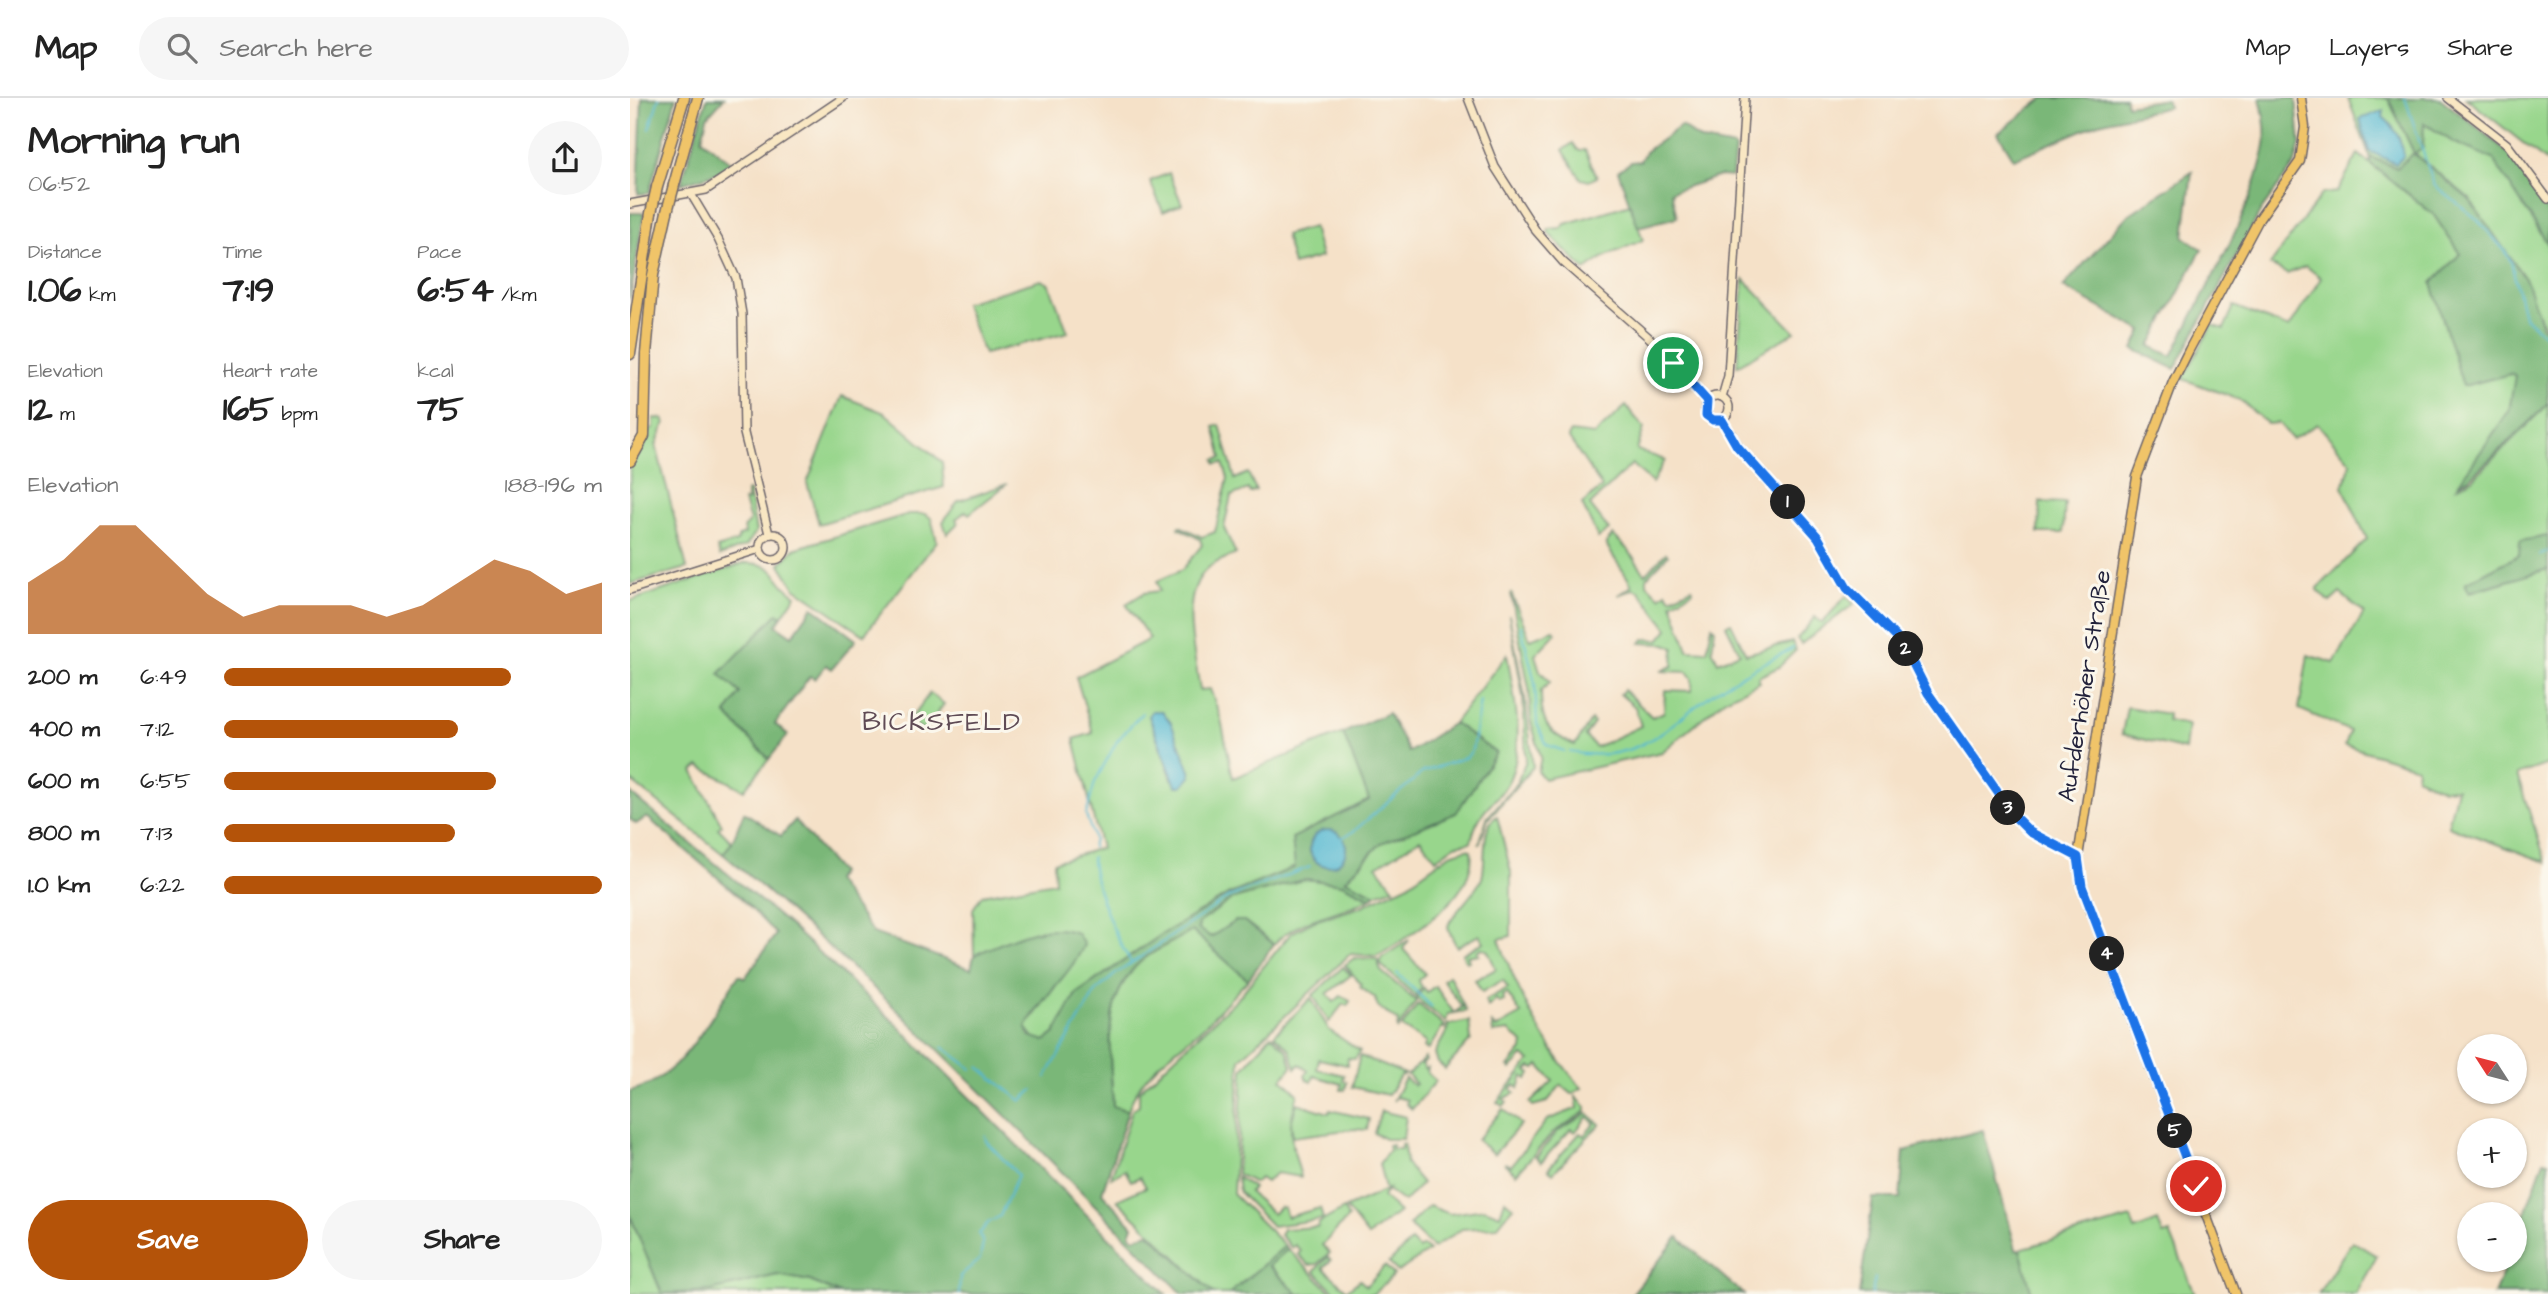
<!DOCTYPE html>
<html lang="en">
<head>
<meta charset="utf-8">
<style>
	body { margin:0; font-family:"Architects Daughter",sans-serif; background:#f6f6f6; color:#222; height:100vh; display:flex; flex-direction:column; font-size:26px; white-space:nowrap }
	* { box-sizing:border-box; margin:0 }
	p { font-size:23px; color:#767676 }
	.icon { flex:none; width:38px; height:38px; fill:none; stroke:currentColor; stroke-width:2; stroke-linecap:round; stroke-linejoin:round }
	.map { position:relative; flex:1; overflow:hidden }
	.panel { display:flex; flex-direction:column; background:#fff; width:630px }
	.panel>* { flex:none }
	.needle { width:46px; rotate:306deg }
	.fabs { position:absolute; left:1827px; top:936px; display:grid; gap:14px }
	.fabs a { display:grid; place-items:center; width:70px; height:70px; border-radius:50%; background:#fff; box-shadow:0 2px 5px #0004; font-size:35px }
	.pin { position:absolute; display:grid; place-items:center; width:60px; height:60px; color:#fff; margin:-30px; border:4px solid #fff; border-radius:50%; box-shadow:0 2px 7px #0007 }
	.km { position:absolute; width:35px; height:35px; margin:-18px; border-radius:50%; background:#222; color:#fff; font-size:19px; line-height:35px; text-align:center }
	.round { display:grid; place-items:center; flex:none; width:74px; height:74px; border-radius:37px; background:#f6f6f6 }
	.summary { display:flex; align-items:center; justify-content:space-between; height:119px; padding:0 28px }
	h1 { font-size:38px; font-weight:700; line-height:52px }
	.figures { display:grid; grid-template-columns:repeat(3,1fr); gap:10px; height:119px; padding:7px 28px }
	.figures div { display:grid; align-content:center }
	.figures b { font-size:35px; font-weight:700 }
	.figures small { font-size:19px; font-weight:400 }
	.figures p { font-size:19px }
	.chart { height:196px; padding:14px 28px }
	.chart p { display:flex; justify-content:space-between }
	.chart svg { width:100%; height:126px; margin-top:7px; fill:#b45309; opacity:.7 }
	.action { display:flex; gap:14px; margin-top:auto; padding:14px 28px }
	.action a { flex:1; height:80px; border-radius:42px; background:#b45309; color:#fff; font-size:28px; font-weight:700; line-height:80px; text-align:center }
	.action a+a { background:#f6f6f6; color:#222 }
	ul { padding:0 28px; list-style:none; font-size:23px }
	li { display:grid; grid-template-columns:112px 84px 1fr; align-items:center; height:52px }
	li i { height:18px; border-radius:9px; background:#b45309 }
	header { display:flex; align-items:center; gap:42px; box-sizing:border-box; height:98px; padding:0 35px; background:#fff; border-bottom:2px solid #e0e0e0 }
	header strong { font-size:33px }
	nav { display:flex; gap:38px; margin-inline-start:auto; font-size:24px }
	.search { width:490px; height:63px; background:#f6f6f6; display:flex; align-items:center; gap:18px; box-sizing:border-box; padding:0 24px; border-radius:38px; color:#767676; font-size:26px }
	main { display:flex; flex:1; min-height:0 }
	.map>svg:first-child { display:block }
	.green { fill:#98d68c; stroke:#5d7c64; stroke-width:2; fill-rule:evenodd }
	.forest { fill:#7ab778; stroke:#4e6c5a; stroke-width:2; fill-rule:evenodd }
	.water { fill:#52b8d1; stroke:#3a6d86; stroke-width:2 }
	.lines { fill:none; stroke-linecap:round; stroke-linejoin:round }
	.stream { stroke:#52b8d1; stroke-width:2 }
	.secondary-casing { stroke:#6c656c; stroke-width:10 }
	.primary-casing { stroke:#6c656c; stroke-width:11 }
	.highway-casing { stroke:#6c656c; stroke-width:13 }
	.secondary { stroke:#f9e7c3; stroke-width:7 }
	.primary { stroke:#f0c469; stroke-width:8 }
	.highway { stroke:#f0c469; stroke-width:10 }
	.highway-bridge-casing { stroke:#6c656c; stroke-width:13; stroke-linecap:butt }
	.highway-bridge { stroke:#f0c469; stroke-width:10 }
	.route-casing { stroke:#fff; stroke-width:14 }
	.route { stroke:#1a73e8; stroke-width:9 }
	.labels { text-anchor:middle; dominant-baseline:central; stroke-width:6; stroke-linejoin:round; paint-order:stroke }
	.street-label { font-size:24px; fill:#22223b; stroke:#fbf7ec }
	.neighbourhood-label { font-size:26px; letter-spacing:2px; fill:#5f4b55; stroke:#fbf7ec }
</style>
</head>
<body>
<header>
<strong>Map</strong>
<div class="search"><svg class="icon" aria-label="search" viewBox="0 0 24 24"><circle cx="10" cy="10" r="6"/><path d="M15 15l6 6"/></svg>Search here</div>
<nav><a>Map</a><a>Layers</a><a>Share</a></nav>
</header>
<main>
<section class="panel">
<div class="summary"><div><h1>Morning run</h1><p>06:52</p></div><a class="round"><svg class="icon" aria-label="share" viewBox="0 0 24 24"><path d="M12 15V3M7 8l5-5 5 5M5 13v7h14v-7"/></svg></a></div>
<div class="figures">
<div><p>Distance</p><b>1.06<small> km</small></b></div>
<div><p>Time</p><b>7:19</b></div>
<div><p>Pace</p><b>6:54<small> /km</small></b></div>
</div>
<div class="figures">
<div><p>Elevation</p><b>12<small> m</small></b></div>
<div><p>Heart rate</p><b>165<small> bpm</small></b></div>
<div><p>kcal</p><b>75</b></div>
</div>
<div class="chart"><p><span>Elevation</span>188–196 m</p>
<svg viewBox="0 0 160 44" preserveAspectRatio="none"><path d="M0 44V26L10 18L20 6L30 6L40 18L50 30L60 38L70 34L80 34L90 34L100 38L110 34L120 26L130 18L140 22L150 30L160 26V44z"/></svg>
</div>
<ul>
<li><b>200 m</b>6:49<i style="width:76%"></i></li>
<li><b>400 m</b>7:12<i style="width:62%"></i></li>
<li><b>600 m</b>6:55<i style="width:72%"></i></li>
<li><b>800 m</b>7:13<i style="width:61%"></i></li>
<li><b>1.0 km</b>6:22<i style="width:100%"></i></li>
</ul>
<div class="action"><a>Save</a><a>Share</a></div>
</section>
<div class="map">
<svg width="1918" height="1196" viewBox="0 0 1918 1196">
	<rect width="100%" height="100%" fill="#fbf7ec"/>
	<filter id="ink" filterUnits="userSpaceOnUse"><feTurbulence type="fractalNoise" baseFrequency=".0143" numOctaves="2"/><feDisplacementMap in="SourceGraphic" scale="14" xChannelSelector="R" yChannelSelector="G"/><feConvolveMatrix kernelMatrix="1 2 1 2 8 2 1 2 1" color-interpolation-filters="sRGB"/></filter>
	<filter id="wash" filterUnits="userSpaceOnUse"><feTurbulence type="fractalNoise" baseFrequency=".00686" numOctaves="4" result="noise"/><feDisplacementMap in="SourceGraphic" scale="28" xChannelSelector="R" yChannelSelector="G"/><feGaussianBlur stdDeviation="1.57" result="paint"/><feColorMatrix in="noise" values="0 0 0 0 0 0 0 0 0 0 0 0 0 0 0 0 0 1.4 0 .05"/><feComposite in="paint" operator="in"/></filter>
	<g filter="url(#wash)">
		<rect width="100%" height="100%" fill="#f5e1c8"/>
		<g class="green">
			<polygon points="1718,0 1758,0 1784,55 1794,25 1823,44 1863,60 1918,146 1918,233 1840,101 1784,55 1767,70 1740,59"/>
			<polygon points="1836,0 1918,0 1918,62 1916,63"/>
			<polygon points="943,45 948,52 955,52 967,79 959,83 951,81 933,52"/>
			<polygon points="1728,56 1804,117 1830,156 1802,185 1834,288 1879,276 1886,278 1879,313 1827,389 1843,381 1918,306 1918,438 1840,494 1918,471 1918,666 1887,677 1916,764 1818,728 1827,690 1813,691 1786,679 1787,669 1715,647 1720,633 1669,611 1678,557 1704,565 1734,515 1710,495 1700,504 1687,491 1737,441 1713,389 1721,365 1688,326 1662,341 1649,325 1638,326 1610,302 1553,281 1582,227 1594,231 1604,208 1659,230 1691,180 1676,168 1657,176 1640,167 1692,96 1707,94"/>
			<polygon points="539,75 552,106 533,114 520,83"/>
			<polygon points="1000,106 1013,142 974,159 955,172 918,135 919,131 931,130 935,126"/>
			<polygon points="683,129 691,159 663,167 655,137"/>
			<polygon points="1114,181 1165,234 1107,268"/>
			<polygon points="411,182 419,186 438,234 354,256 334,205"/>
			<polygon points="212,298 255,315 312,364 314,389 189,426 177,385"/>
			<polygon points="996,308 1014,330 1007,352 1035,362 1022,385 1002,366 960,407 979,432 968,440 952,406 972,389 938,339 941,334 964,337"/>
			<polygon points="24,320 33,321 35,325 26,347 57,470 0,486 0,367 13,351 18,332 24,330"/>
			<path d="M590 327 605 381 618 375 626 392 620 395 618 391 601 398 594 430 606 456C597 460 584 464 577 471 548 498 565 556 570 592L580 591 591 621 603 680 713 635 740 702 663 740 666 769 598 797 531 837 446 896 425 935 415 943 406 942 396 929 425 889 411 831 344 857 343 811 352 797 425 784 424 764 471 750 444 641 463 635 446 579 520 541 496 506 514 495 530 493 527 483 552 472 572 447 570 441 549 430 550 428 572 439 585 434 598 380 593 365 586 366 585 362 592 360 584 329ZM519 618 551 654 560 673 542 681Z"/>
			<polygon points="377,386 339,416 336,413 326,421 328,425 317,436 313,424 328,403"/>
			<polygon points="119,393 126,434 116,448 90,458 87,450 107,444 109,438 115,436 114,429 120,423 114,403 118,402 116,394"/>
			<polygon points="1410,404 1435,405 1433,435 1409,435"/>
			<polygon points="279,416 295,416 301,420 307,443 234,537 165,490 150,466 164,451"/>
			<path d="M983 437 999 453 1015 476 1036 455 1038 457 1017 479V486L1030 499 1036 494 1041 500 1062 490 1063 493 1042 505 1058 552 1077 553 1082 528 1085 531 1082 551 1088 564 1110 555 1096 527 1101 525 1116 556 1162 544 1166 552 1149 569 1128 579 1130 584 1095 601 1032 654 914 681 908 674 911 659 901 624 899 591 881 495 900 541 924 532 926 535 905 557 910 573 920 584 911 593C911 624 916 635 945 647L961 622 964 625 955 638 966 649 1011 628 1005 609 990 596 994 592 1022 619 1034 614 1035 592 1062 593V580L1057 574 1031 573 1043 568 1044 550 1036 546 1011 545 1014 541 1029 542 1038 531 1009 493 1003 491 988 497 1002 488C994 471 983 462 976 445Z"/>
			<path d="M114 465C153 465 140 482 166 497L152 518 147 516 111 595 96 616 139 661 114 692 69 668 63 673 92 727 88 730 102 744 93 756 0 682V503Z"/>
			<polygon points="1216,498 1224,506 1171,546 1167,541 1185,519 1192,525"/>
			<polygon points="879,517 895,600 903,669 857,722 849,747 857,720 887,685 896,662 893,599"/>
			<path d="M877 556C883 594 896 643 880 680 868 707 848 708 841 744L825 747 806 761 790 741 747 768 764 790 746 796 715 783 751 745 826 715 865 656 824 625Z"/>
			<polygon points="300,595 314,606 294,633 276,619 278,616 282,619"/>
			<polygon points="1497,609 1538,616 1537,623 1558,627 1555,652 1492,636"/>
			<path d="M867 718 881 774V838L869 841C888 895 913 948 952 990L942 996 931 987 917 1004 903 1008 900 1005 923 983 909 967 905 971 901 969 897 973 901 976 897 981 893 978 889 990 885 987 881 991 885 995 873 1001 877 1004 873 1008 867 1004 900 963 893 958 881 971 878 969 892 952 893 945 879 933 863 935 862 926 866 930 891 916 877 895 872 898 874 903 869 905 866 901 858 909 856 902 878 890 873 882 852 894 845 882 866 871 858 853 852 850 847 853 849 856 837 858 839 863 836 864 832 856 854 844 849 837 827 849C824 843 819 835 818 829 818 820 847 794 852 780 857 762 850 728 867 718Z"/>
			<path d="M836 751 841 752C848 797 785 834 754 854L746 858 720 856 610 961 603 1096 655 1148 599 1196H584L487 1102 516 1089 510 1079 501 1083 495 1072 481 1080 502 1012 509 1007V993L608 900 661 835 684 823 730 809 777 787 820 756Z"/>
			<path d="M676 781 712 786 741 800C708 818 670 818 644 846L614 823 581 839 568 831 569 825 600 802Z"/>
			<path d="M562 833 618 882C603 897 589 914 573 929 544 955 510 974 498 1013L483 1009C481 959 469 902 510 864 524 851 546 843 562 833Z"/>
			<polygon points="779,842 773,851 795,876 788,882 792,889 785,898 750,866 751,860"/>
			<polygon points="724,860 747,861 751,873 786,903 767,932 768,923 748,909 745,900 730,889 731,886 715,867"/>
			<polygon points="713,869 721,877 697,896 704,904 711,898 720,903 717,908 713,906 699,924 683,897"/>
			<polygon points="819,877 836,913 818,916 816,924 786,900 794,890 797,894 805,888 824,915 832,909 813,882"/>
			<polygon points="681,900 699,932 730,953 725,961 718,960 717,967 689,961 687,971 714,977 713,983 717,984 715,992 711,992 712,986 684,978 682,984 677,982 675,977 678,973 670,966 666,970 659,950 644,937"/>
			<polygon points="788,906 814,927 815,931 812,930 798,952 794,950 796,945 772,929"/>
			<polygon points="839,923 841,942 815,971 808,965 805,955 818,931 817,927"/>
			<path d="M641 937 657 952 662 968 652 981 668 996C656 1033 661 1043 671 1079L646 1075 636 1084 630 1080 625 1085 607 1076 613 971Z"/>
			<polygon points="730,958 775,976 770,978 758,997 722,989"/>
			<polygon points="795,960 796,963 792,966 795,971 798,970 797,975 806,983 782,1011 776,1006 777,1002 766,999 763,1003 775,980 784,988 786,986 778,977"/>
			<polygon points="946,999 956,1009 956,1013 924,1034 886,1076 874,1065 881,1068 917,1022 948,1010"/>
			<polygon points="667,1005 699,1015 700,1012 739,1021 737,1032 724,1031 663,1039 661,1025"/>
			<polygon points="873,1011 891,1026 864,1056 847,1042"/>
			<polygon points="751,1013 776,1019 773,1041 755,1041 744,1035"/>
			<polygon points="957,1015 970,1026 923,1075 918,1071 950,1035 954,1038 965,1025 957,1019 945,1034 941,1031 911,1064 906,1059 927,1034"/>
			<polygon points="771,1046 774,1047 776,1066 792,1085 774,1104 755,1090 749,1066 759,1052 758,1048 762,1047 762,1051 771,1051"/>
			<polygon points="607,1079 623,1090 619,1094 643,1116 650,1109 654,1110 657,1119 690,1110 693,1121 642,1128 609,1094"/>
			<polygon points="758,1091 753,1099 769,1114 738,1138 716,1110"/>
			<polygon points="875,1102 883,1109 867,1129 832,1131 803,1150 779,1127 799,1108 820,1116 855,1111 870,1117"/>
			<polygon points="714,1111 718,1120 692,1147 700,1155 687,1166 679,1167 668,1156 671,1153 665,1147 662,1150 650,1137 653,1131 688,1129 689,1125"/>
			<polygon points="0,1117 32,1196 0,1196"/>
			<polygon points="1501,1120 1505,1132 1528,1123 1533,1137 1540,1135 1565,1196 1402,1196 1390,1152 1386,1152"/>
			<polygon points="781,1143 789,1151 793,1148 799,1153 768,1174 759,1165"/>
			<polygon points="1722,1143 1747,1158 1726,1196 1688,1196"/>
			<polygon points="658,1151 703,1196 668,1196 639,1167"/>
			<polygon points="698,1159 701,1162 693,1170 717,1192 730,1182 736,1188 755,1168 764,1177 743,1196 707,1196 684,1173"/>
			<polygon points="147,1177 180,1183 210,1196 32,1196 81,1193"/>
		</g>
		<g class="forest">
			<polygon points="12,0 46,0 19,95 8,96"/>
			<polygon points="77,0 94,0 77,19 72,41 103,66 91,74 51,86"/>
			<polygon points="1414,0 1495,0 1497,7 1536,1 1539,9 1469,25 1384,61 1368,35"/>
			<path d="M1630 0H1666L1670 46 1665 65 1630 114 1545 271 1503 251 1512 233 1433 189 1497 118 1562 74 1554 139 1572 151 1520 248 1542 258C1572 196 1623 115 1635 47 1637 31 1634 16 1630 0Z"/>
			<polygon points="1758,0 1810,0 1874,51 1890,66 1918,115 1918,146 1863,61 1823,44 1794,25 1793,50 1784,56 1839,101 1896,182 1912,228 1918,233 1918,306 1840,380 1828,386 1879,313 1885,278 1880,276 1833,288 1802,185 1830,156 1803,116 1740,65 1740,59 1767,70 1784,55"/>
			<polygon points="1051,28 1072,43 1105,49 1102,79 1090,78 1041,94 1047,119 1008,129 988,73 1001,64 1010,63 1015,54"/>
			<polygon points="0,115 14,115 0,201"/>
			<polygon points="1918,438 1918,471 1839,494 1835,485 1889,457 1890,443"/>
			<polygon points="183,509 226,542 202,571 196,567 185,581 180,578 145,626 158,637 139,661 96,616 110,595 89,576 148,515 152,518 146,527 162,538"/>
			<path d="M758 615 779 654 824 625 866 655 826 715 751 745 715 782 746 796 741 800 712 786 676 781 600 802 569 825 568 831 581 839 605 823H614L644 846 618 882 562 833C546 843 524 851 510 864 469 902 481 959 483 1008L498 1013 472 1095 503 1128 500 1136 504 1140 519 1135 584 1196H553C403 1046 256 892 93 756L102 744 114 714 151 738 165 722 210 775 205 782 243 835 341 871 344 857C376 844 412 822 447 835L454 847C440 878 411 899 396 929L400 938 415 943 425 935 446 896 531 837 598 797 665 769 662 740 739 702 713 635ZM690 734 712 739 716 750 712 761 703 767 680 754 682 742Z"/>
			<path d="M0 695 156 824 264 924 536 1196H210L180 1183 147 1177 81 1193 32 1196 0 1117V993C53 981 80 918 109 877L115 880 146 836 109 798 17 719 6 726 0 721Z"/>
			<polygon points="1353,1032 1386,1151 1390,1152 1402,1196 1229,1196 1243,1100 1270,1100 1274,1053"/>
			<polygon points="1914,1062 1918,1063 1918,1196 1864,1196 1878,1162 1885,1162 1885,1143"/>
			<polygon points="1048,1139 1113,1196 1002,1196"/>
			<polygon points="655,1148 658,1151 639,1168 668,1196 599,1196"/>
		</g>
		<g class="water">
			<path d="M1754 12 1753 19C1766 30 1771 42 1774 58L1766 66 1739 53 1730 21Z"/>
			<polygon points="522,613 532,613 541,625 560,673 561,679 552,688 546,688 519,618"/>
			<circle cx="698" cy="750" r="18"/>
		</g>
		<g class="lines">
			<g class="stream">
				<polyline points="1775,0 1804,87 1847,121 1875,153 1881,164 1894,218 1918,240"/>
				<polyline points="19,31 29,0"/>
				<polyline points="1910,457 1918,454"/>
				<polyline points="891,528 905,585 907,626 917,647 934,653"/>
				<path d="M940 654C1012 668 1038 625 1092 589 1114 575 1139 563 1163 550"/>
				<polyline points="710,741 724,733 793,674 837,659 842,652 850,603"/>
				<polyline points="462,750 464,741 456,717 465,684 487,643 512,615"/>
				<path d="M462 759C462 785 486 841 501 864"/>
				<polyline points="767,875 802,909"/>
				<polyline points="313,949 342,971"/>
				<polyline points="349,969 391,1003 403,992"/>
				<polyline points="416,979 466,893 487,875 599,799 680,769"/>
				<polyline points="329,1196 330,1178 350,1161 353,1145 349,1136 358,1125 370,1118 388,1077 356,1043 355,1038"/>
				<polyline points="1242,1196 1245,1180"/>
			</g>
		</g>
	</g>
	<g filter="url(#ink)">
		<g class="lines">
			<defs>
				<g id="secondary">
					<polyline points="838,0 865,69 906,133 933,164 1024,244 1077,303"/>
					<polyline points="1818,0 1877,46 1918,101"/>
					<polyline points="61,96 88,141 106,180 112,216 114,335 139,436"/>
					<polyline points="0,106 76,92 213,0"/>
					<circle cx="1087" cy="310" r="12"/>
					<polyline points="1092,299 1098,278 1115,0"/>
					<polyline points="1092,322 1113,355 1188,439 1217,490 1273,546 1298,595 1385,719 1400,734 1448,759"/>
					<circle cx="143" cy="449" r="13"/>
					<polyline points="0,492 130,451"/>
				</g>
				<polyline id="primary" points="1606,1196 1464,821 1451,784 1448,759 1507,379 1543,284 1559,252 1629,121 1670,63 1675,29 1671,0"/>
				<g id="highway">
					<polyline points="44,87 68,0"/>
					<polyline points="27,89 54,0"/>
					<polyline points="0,256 21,115"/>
					<polyline points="0,363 14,338 16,256 23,177 37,114"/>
				</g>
			</defs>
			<use href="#secondary" class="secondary-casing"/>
			<use href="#primary" class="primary-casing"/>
			<use href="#highway" class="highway-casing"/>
			<use href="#secondary" class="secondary"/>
			<use href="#primary" class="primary"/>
			<use href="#highway" class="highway"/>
			<defs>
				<g id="highway-bridge">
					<polyline points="37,114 44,87"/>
					<polyline points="21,115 27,89"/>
				</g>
			</defs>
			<use href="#highway-bridge" class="highway-bridge-casing"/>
			<use href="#highway-bridge" class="highway-bridge"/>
		</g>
	</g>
	<g class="lines" filter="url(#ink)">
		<defs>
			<polyline id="route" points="1043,265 1077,303 1076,317 1083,322 1092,322 1107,348 1188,439 1217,490 1273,546 1298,595 1385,719 1400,734 1448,759 1452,788 1566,1088"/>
		</defs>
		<use href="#route" class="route-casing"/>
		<use href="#route" class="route"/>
	</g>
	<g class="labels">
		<g class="street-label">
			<text transform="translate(1455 588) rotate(-81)">Aufderhöher Straße</text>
		</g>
		<g class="neighbourhood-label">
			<text x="312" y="624">BICKSFELD</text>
		</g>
	</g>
</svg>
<div class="fabs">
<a><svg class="needle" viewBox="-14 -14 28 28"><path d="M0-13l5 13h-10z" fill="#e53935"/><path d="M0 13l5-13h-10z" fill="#767676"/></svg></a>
<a>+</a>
<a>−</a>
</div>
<div class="pin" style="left:1043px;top:265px;background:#1e9e55"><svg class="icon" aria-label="arrive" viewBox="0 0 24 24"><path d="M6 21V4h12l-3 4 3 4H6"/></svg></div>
<div class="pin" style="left:1566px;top:1088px;background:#d93025"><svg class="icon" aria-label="check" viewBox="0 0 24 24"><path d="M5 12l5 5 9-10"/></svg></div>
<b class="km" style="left:1158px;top:404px">1</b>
<b class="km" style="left:1276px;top:551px">2</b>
<b class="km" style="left:1378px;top:710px">3</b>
<b class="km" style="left:1477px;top:856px">4</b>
<b class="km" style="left:1545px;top:1033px">5</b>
</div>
</main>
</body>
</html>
